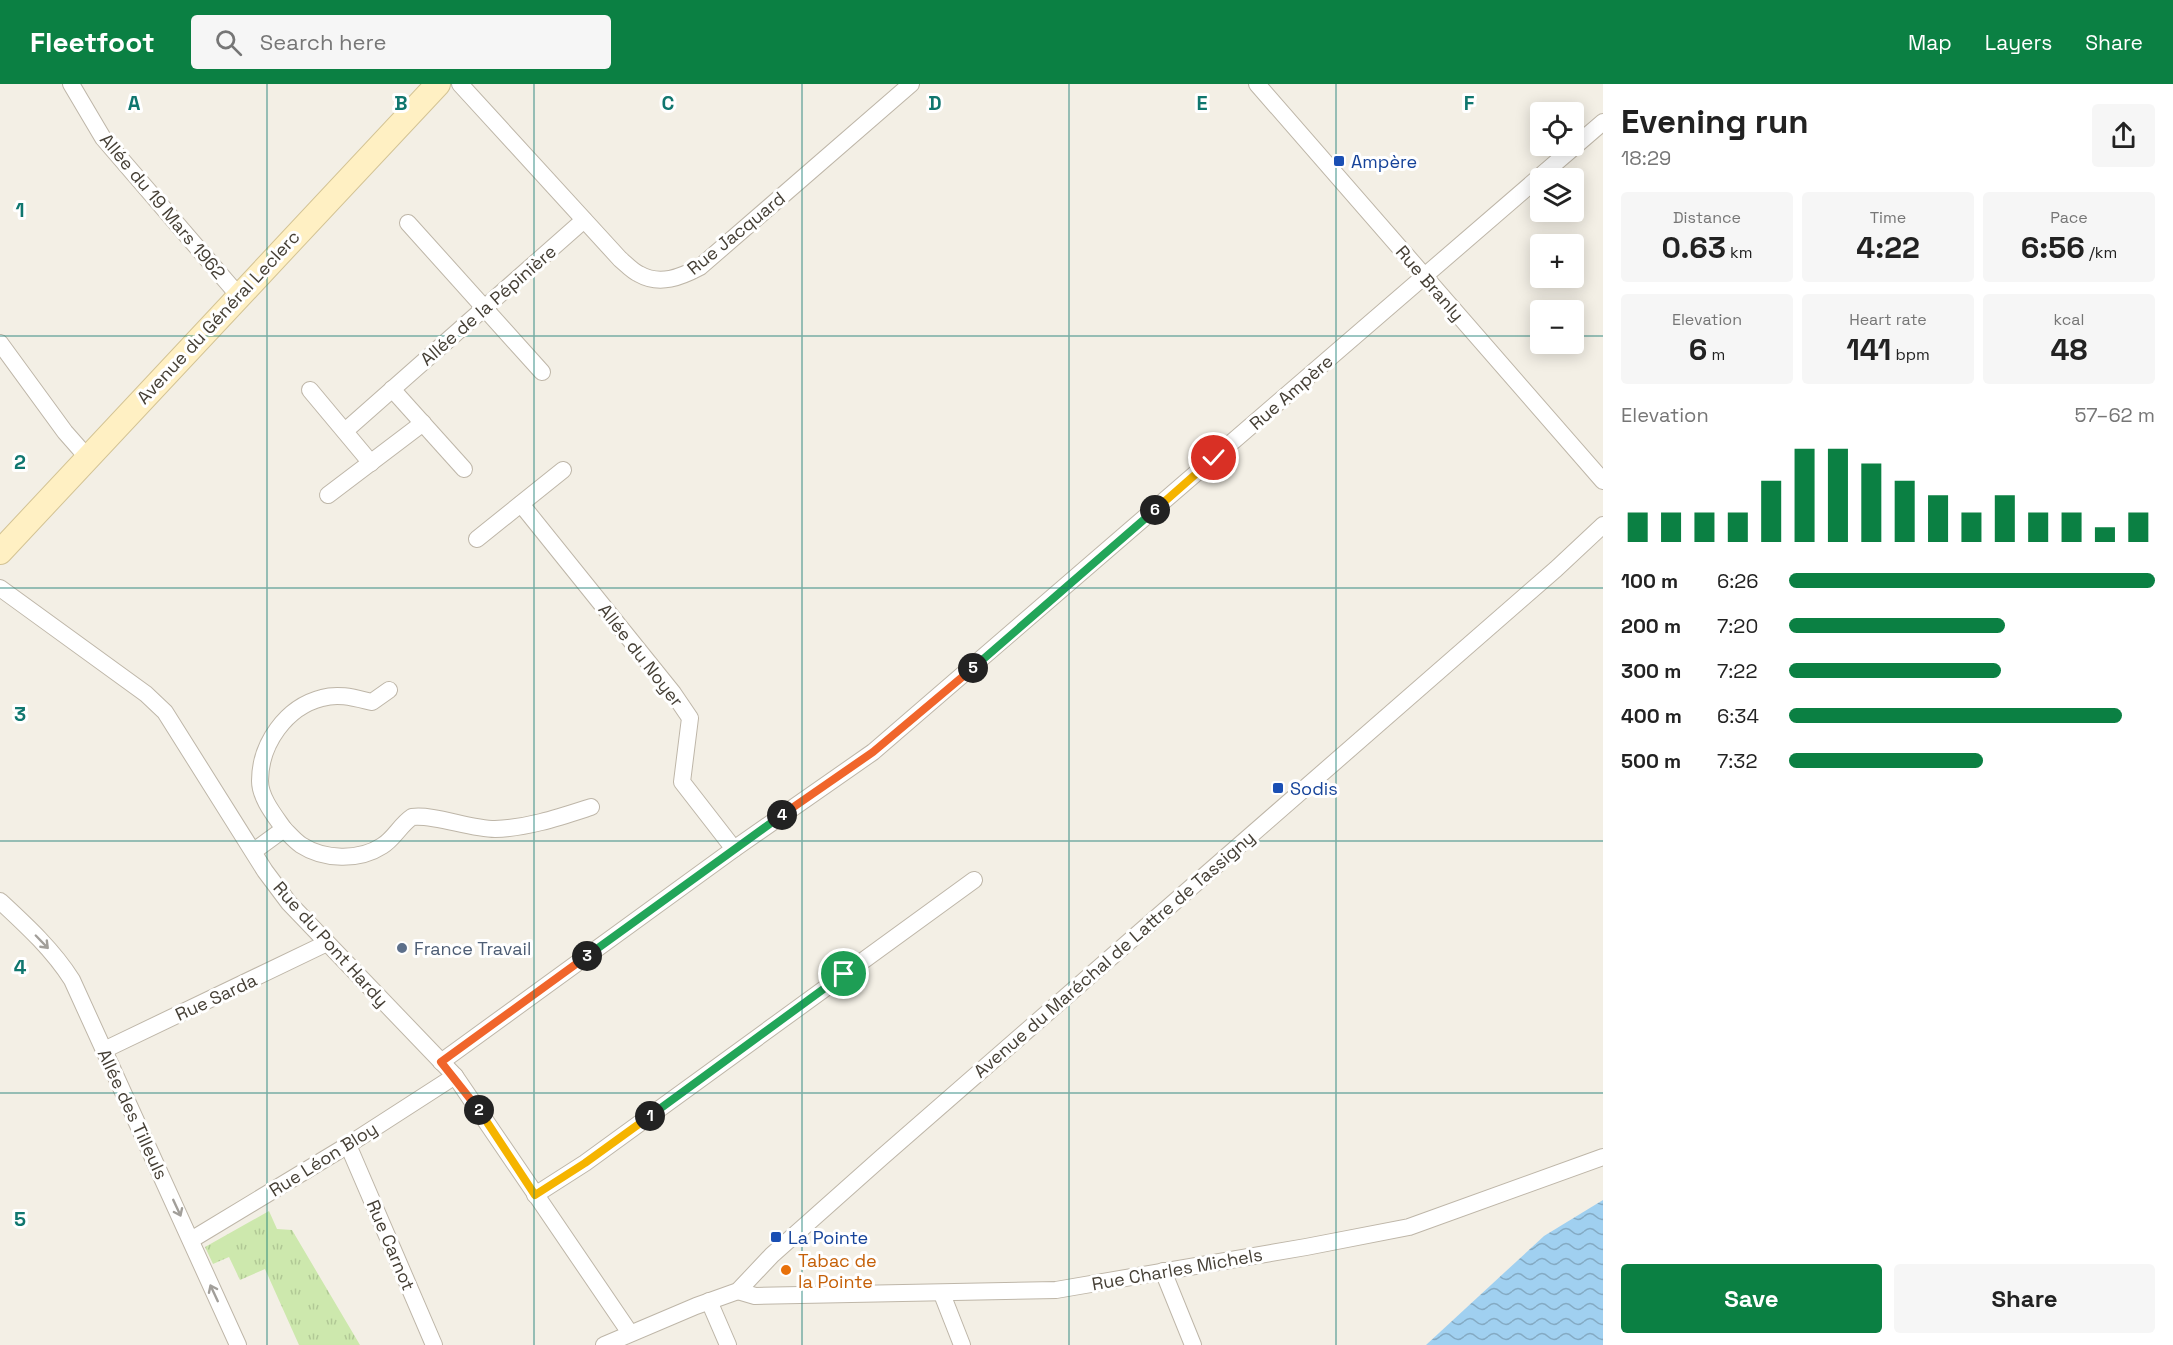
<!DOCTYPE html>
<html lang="en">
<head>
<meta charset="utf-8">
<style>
	body { margin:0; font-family:"Space Grotesk",sans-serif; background:#f6f6f6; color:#222; height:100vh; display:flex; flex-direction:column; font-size:22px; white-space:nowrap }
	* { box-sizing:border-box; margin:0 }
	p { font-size:20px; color:#767676 }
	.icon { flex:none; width:33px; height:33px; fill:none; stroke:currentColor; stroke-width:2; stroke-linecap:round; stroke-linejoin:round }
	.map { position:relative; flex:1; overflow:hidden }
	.details { display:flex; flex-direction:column; background:#fff; width:570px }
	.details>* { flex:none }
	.buttons { position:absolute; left:1530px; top:18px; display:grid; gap:12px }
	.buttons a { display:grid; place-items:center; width:54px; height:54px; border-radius:6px; background:#fff; box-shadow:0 3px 15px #0003; font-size:30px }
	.pin { position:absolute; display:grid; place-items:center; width:51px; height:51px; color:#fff; margin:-26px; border:3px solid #fff; border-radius:50%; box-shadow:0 2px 6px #0007 }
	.km { position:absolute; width:30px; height:30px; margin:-15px; border-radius:50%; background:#222; color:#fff; font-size:16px; line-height:30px; text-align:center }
	.round { display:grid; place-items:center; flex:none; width:63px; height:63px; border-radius:6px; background:#f6f6f6 }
	.summary { display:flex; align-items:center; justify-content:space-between; height:102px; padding:0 18px }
	h1 { font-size:33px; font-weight:600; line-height:45px }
	.figures { display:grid; grid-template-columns:repeat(3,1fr); gap:9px; height:102px; padding:6px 18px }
	.figures div { display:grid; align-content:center; border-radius:6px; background:#f6f6f6; text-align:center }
	.figures b { font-size:30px; font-weight:600 }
	.figures small { font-size:16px; font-weight:400 }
	.figures p { font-size:16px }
	.chart { height:168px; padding:12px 18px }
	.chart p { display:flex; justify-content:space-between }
	.chart svg { width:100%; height:108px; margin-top:6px; stroke:#0b8043; stroke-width:6 }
	.button { display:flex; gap:12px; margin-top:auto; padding:12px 18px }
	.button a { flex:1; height:69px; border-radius:6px; background:#0b8043; color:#fff; font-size:24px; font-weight:600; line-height:69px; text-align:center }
	.button a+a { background:#f6f6f6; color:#222 }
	ul { padding:0 18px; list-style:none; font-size:20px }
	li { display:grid; grid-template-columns:96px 72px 1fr; align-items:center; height:45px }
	li i { height:15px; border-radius:8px; background:#0b8043 }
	header { display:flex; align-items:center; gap:36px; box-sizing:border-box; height:84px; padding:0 30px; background:#0b8043; color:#fff }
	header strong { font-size:28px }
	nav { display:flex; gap:33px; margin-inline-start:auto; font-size:21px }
	.search { width:420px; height:54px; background:#f6f6f6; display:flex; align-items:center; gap:15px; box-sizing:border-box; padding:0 21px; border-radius:6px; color:#767676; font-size:22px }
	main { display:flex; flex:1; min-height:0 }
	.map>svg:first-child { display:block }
	.grass { fill:url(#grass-tufts) }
	.water { fill:url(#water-waves) }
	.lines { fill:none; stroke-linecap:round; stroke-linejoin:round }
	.minor-casing { stroke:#beb6a8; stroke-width:18 }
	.secondary-casing { stroke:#d3c394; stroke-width:26 }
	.minor { stroke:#fff; stroke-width:16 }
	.secondary { stroke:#fff0c3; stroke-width:24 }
	.oneway { stroke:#a29f9a }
	.split-1-casing { stroke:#fff; stroke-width:12 }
	.split-2-casing { stroke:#fff; stroke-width:12 }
	.split-3-casing { stroke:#fff; stroke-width:12 }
	.split-4-casing { stroke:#fff; stroke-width:12 }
	.split-5-casing { stroke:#fff; stroke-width:12 }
	.split-6-casing { stroke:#fff; stroke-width:12 }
	.split-7-casing { stroke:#fff; stroke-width:12 }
	.split-1 { stroke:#22a559; stroke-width:8 }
	.split-2 { stroke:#f5b400; stroke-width:8 }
	.split-3 { stroke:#f0652b; stroke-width:8 }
	.split-4 { stroke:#22a559; stroke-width:8 }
	.split-5 { stroke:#f0652b; stroke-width:8 }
	.split-6 { stroke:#22a559; stroke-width:8 }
	.split-7 { stroke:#f5b400; stroke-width:8 }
	.grid { fill:none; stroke:#0f766e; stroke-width:1.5; stroke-opacity:0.55 }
	.transit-dot { fill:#1a4fb4; stroke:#fff; stroke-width:2 }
	.service-dot { fill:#5c6f8a; stroke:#fff; stroke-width:2 }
	.food-dot { fill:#e8710a; stroke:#fff; stroke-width:2 }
	.labels { text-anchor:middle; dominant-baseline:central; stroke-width:6; stroke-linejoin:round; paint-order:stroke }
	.transit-label { font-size:18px; fill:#164399; stroke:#fff; text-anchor:start }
	.street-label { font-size:18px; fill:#453f35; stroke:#fff }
	.service-label { font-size:18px; fill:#4e5e75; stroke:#fff; text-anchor:start }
	.food-label { font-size:18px; fill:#c56008; stroke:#fff; text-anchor:start }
	.grid-label { font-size:20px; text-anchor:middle; font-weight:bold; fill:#0f766e; stroke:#fff; stroke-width:6; stroke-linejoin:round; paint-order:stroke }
</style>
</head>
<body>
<header>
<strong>Fleetfoot</strong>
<div class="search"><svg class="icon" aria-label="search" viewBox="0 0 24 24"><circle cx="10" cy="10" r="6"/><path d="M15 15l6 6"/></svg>Search here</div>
<nav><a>Map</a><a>Layers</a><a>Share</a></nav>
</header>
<main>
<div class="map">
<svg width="1603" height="1261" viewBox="0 0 1603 1261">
	<defs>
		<pattern id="grass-tufts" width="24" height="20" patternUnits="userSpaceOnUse" patternTransform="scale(1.5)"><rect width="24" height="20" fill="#cde8ad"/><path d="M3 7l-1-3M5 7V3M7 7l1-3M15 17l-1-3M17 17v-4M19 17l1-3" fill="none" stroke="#b1c895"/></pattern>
		<pattern id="water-waves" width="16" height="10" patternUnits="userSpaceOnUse" patternTransform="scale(1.5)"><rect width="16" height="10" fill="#a0d0f0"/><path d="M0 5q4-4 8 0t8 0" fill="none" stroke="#84aac3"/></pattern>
	</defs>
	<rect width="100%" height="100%" fill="#f3efe5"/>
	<polygon class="grass" points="269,1127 277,1145 292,1146 360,1261 299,1261 265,1185 240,1196 229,1173 213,1180 205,1163"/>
	<polygon class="water" points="1603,1116 1603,1261 1426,1261 1544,1152"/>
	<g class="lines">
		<defs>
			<g id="minor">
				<polyline points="71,0 103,54 239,212"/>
				<path d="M460 0 620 175C626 180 632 187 639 190 660 202 681 193 700 183L911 0"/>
				<polyline points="1257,0 1603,397"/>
				<polyline points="408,139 542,288"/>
				<polyline points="0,259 65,348 87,373"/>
				<polyline points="392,305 464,385"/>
				<polyline points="310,306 371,379"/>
				<polyline points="345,347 584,136"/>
				<polyline points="328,411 423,339"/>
				<polyline points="521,420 673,609 690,634 682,698 734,765"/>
				<polyline points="477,455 563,386"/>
				<polyline points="0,504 146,610 165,628 265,787 289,819 455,992 630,1249"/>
				<path d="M284 745C275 732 260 714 260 697 260 660 286 623 322 614 339 609 355 614 372 618L389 606"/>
				<path d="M254 767 284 745C290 751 295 757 301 761 324 776 359 777 382 762 394 755 400 741 412 733 434 730 470 745 495 745 528 744 560 733 591 723"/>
				<path d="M0 817C27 842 53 866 72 896L238 1261"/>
				<polyline points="104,966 327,859"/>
				<polyline points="441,978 734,765 873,668 1603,38"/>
				<polyline points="348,1061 434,1261"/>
				<polyline points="535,1111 585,1079 974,796"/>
				<polyline points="191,1156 348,1061 455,992"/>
				<polyline points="1163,1187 1193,1261"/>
				<polyline points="738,1207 755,1212 1056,1206 1306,1163 1409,1143 1603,1073"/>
				<polyline points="942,1210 962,1261"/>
				<polyline points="709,1217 728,1261"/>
				<polyline points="604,1261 696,1222 738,1207 772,1171 881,1074 1556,485 1603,441"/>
			</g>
			<polyline id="secondary" points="0,468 438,0"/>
		</defs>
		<use href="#minor" class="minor-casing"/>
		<use href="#secondary" class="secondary-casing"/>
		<use href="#minor" class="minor"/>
		<use href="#secondary" class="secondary"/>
	</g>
	<defs><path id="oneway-shaft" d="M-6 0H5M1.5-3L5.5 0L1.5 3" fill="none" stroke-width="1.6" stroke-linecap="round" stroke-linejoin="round" transform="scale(1.5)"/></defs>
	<g class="oneway">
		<use href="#oneway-shaft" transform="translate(42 858) rotate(46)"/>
		<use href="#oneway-shaft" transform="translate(177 1124) rotate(65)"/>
		<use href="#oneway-shaft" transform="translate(214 1209) rotate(-115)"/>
	</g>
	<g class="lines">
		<defs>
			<polyline id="split-1" points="650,1032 844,890"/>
			<polyline id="split-2" points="479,1026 535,1111 585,1079 650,1032"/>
			<polyline id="split-3" points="479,1026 441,978 587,872"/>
			<polyline id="split-4" points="587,872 782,731"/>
			<polyline id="split-5" points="782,731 873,668 973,584"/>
			<polyline id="split-6" points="973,584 1155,426"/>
			<polyline id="split-7" points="1155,426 1214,374"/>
		</defs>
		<use href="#split-1" class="split-1-casing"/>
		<use href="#split-2" class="split-2-casing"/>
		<use href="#split-3" class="split-3-casing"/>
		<use href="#split-4" class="split-4-casing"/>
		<use href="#split-5" class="split-5-casing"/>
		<use href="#split-6" class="split-6-casing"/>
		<use href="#split-7" class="split-7-casing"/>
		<use href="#split-1" class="split-1"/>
		<use href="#split-2" class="split-2"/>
		<use href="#split-3" class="split-3"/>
		<use href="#split-4" class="split-4"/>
		<use href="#split-5" class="split-5"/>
		<use href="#split-6" class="split-6"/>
		<use href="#split-7" class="split-7"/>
	</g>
	<path class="grid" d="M267 0V1261M534 0V1261M802 0V1261M1069 0V1261M1336 0V1261M0 252H1540M1574 252H1603M0 504H1603M0 757H1603M0 1009H1603"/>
	<g class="transit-dot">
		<rect x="1333" y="71" width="12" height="12" rx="3"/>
		<rect x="1272" y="698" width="12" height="12" rx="3"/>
		<rect x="770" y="1147" width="12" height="12" rx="3"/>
	</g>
	<circle class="service-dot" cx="402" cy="864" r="6"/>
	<circle class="food-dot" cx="786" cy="1186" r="6"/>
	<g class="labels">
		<g class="transit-label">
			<text x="1351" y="77">Ampère</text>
			<text x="1290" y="704">Sodis</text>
			<text x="788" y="1153">La Pointe</text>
		</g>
		<g class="street-label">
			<text transform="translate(163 122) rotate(50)">Allée du 19 Mars 1962</text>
			<text transform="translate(736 149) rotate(-39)">Rue Jacquard</text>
			<text transform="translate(1430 199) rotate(49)">Rue Branly</text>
			<text transform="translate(488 221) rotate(-41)">Allée de la Pépinière</text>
			<text transform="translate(218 233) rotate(-47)">Avenue du Général Leclerc</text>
			<text transform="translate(1291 308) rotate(-41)">Rue Ampère</text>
			<text transform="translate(641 571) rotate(52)">Allée du Noyer</text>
			<text transform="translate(331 860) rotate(48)">Rue du Pont Hardy</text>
			<text transform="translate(1114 870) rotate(-41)">Avenue du Maréchal de Lattre de Tassigny</text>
			<text transform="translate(216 913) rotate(-25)">Rue Sarda</text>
			<text transform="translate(133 1030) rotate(65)">Allée des Tilleuls</text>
			<text transform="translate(323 1075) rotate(-32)">Rue Léon Bloy</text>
			<text transform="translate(391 1161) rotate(67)">Rue Carnot</text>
			<text transform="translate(1177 1185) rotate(-10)">Rue Charles Michels</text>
		</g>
		<g class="service-label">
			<text x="414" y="864">France Travail</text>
		</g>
		<g class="food-label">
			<text x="798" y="1176">Tabac de<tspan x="798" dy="21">la Pointe</tspan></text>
		</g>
	</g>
	<g class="grid-label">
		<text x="134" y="26">A</text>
		<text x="401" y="26">B</text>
		<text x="668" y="26">C</text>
		<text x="935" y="26">D</text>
		<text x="1202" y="26">E</text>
		<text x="1469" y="26">F</text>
		<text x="20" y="133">1</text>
		<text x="20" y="385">2</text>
		<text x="20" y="637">3</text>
		<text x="20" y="890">4</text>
		<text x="20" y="1142">5</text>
	</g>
</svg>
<div class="buttons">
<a><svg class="icon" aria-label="locate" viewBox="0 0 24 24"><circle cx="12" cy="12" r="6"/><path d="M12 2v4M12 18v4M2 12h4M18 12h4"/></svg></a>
<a><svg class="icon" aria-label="layers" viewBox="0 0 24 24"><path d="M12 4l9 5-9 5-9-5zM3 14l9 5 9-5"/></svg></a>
<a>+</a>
<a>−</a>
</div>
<div class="pin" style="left:844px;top:890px;background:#1e9e55"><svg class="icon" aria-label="arrive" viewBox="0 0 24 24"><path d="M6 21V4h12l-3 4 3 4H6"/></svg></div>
<div class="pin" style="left:1214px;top:374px;background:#d93025"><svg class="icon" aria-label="check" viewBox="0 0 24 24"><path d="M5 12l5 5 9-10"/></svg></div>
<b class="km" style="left:650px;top:1032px">1</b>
<b class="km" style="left:479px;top:1026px">2</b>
<b class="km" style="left:587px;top:872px">3</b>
<b class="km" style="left:782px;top:731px">4</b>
<b class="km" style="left:973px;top:584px">5</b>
<b class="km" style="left:1155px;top:426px">6</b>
</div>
<section class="details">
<div class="summary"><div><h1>Evening run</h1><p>18:29</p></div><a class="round"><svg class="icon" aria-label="share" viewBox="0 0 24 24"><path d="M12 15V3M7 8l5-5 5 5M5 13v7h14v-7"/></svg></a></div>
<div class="figures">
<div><p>Distance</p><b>0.63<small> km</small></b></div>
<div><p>Time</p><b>4:22</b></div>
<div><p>Pace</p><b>6:56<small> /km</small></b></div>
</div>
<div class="figures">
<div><p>Elevation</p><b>6<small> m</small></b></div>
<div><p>Heart rate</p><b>141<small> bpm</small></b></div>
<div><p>kcal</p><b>48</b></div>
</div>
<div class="chart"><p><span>Elevation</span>57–62 m</p>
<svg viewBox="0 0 160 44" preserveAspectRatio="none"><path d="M5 44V32M15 44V32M25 44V32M35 44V32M45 44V19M55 44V6M65 44V6M75 44V12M85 44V19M95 44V25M105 44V32M115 44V25M125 44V32M135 44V32M145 44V38M155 44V32"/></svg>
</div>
<ul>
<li><b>100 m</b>6:26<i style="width:100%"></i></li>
<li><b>200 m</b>7:20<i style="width:59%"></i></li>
<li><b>300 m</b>7:22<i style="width:58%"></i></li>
<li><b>400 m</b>6:34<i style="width:91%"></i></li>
<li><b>500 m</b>7:32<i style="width:53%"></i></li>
</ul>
<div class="button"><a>Save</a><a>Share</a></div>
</section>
</main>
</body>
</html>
